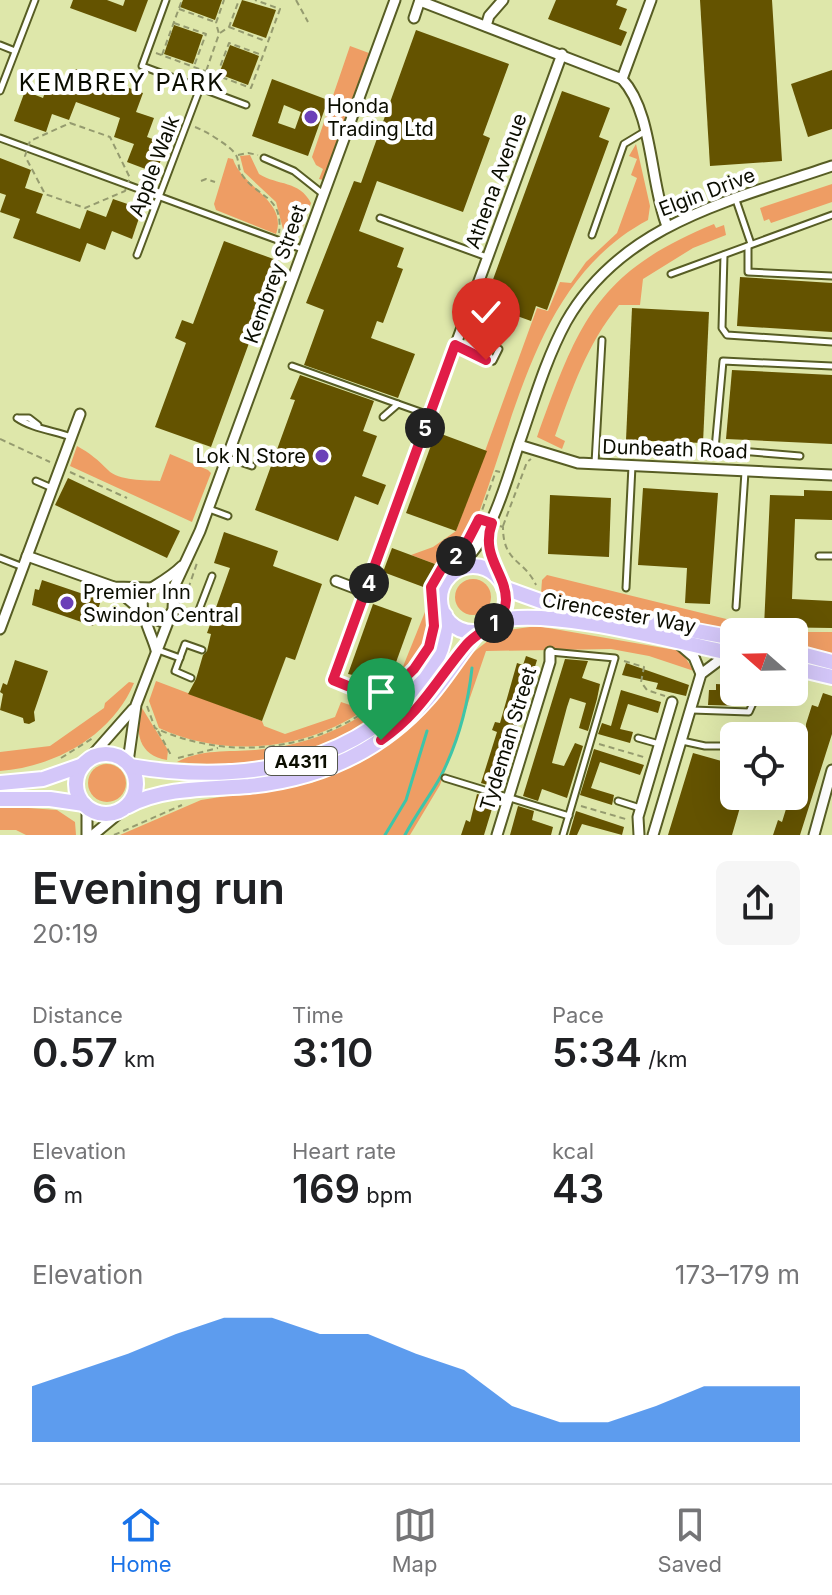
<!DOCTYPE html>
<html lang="en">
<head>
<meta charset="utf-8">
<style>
	body { margin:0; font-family:Inter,sans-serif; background:#f6f6f6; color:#202124; height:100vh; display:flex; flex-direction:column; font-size:30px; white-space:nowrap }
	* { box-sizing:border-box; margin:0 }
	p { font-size:26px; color:#757577 }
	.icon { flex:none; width:44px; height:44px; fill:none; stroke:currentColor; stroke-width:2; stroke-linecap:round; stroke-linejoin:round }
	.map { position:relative; height:835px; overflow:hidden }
	.sheet { display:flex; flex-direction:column; background:#fff; flex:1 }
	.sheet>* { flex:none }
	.needle { width:52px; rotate:290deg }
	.buttons { position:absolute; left:720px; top:618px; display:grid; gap:16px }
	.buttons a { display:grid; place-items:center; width:88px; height:88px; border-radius:12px; background:#fff; box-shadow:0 8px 32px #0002; font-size:40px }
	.pin { position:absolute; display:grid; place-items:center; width:68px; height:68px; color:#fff; margin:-82px -34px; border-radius:50% 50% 50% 0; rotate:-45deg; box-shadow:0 0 8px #0007 }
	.pin .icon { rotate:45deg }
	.km { position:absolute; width:40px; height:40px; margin:-20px; border-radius:50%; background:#222; color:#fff; font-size:22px; line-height:40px; text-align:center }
	.round { display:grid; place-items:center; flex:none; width:84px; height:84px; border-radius:12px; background:#f6f6f6 }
	.head { display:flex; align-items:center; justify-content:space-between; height:136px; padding:0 32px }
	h1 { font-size:44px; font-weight:600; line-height:60px }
	.stats { display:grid; grid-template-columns:repeat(3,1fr); gap:12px; height:136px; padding:8px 32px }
	.stats div { display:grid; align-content:center }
	.stats b { font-size:40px; font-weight:600 }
	.stats small { font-size:22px; font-weight:400 }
	.stats p { font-size:22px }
	.chart { height:224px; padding:16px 32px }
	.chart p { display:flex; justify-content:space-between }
	.chart svg { width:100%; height:144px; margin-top:8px; fill:#1a73e8; opacity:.7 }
	.tab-bar { display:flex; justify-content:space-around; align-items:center; height:112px; border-top:2px solid #e0e0e0; background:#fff; font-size:22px; color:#757577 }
	.tab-bar a { display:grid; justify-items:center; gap:4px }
	.tab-bar .current { color:#1a73e8 }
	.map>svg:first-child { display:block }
	.green { fill:#ee9d64 }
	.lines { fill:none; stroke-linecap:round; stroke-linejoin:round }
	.stream { stroke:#3ec5a8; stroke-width:3 }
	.building { fill:#645300; fill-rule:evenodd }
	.service-casing { stroke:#575d24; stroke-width:9 }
	.minor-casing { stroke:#575d24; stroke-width:13 }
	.primary-casing { stroke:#fff; stroke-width:18 }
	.path { stroke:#959b6f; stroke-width:2; stroke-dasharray:6 4; stroke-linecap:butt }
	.service { stroke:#fff; stroke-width:5 }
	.minor { stroke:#fff; stroke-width:9 }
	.primary { stroke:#d4c7f9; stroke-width:14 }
	.route-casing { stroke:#fff; stroke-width:16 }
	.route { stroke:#e11d48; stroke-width:10 }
	.poi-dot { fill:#6b40b8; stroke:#fff; stroke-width:3 }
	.labels { text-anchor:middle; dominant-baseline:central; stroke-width:8; stroke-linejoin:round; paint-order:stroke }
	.shield { fill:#fff; stroke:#54564c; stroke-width:2 }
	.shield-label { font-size:18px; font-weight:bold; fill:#0b0d00 }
	.poi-label { font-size:20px; fill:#0b0d00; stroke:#fff; text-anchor:start }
	.street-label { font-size:20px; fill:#0b0d00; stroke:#fff }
	.quarter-label { font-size:24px; letter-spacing:2px; fill:#0b0d00; stroke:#fff }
</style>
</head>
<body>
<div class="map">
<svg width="832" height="835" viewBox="0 0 832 835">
	<rect width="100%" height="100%" fill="#dee7aa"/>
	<g class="green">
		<polygon points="350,46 369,53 323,180 319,179 323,169 316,165 312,157"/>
		<path d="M636 144 650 206 648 220C533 281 516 424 471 533 459 553 439 564 429 585L435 564 411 555 433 547 456 531 537 308 548 311 560 282 571 283 586 262 617 233 637 178 631 175 637 159 629 156Z"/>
		<path d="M250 155 259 174C278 186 299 180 311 203L301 232 297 236 284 233 276 202 244 172 240 156Z"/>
		<path d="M228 158 233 159C241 186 288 201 276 234L216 210 214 204Z"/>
		<polygon points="832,184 832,202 771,223 769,219 764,221 760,208"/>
		<path d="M714 224 716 228 724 225 726 235 693 248 643 279 640 305H619C587 344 572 389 555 436L565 441 562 449 537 437C578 324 596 272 714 224Z"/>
		<path d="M77 446C90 453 98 460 108 470 118 481 146 480 160 481L170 454 208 470 211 473 192 522 70 466Z"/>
		<polygon points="547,575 779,632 734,633 550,597 541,594 542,580"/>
		<circle cx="473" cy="597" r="18"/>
		<path d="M427 607C435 640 418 662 396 684Z"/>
		<polygon points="537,626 681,651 694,671 649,656 611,649 486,651 440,785 410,835 120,835 201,800 311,783 360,763 402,734 445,690 466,658 489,640 508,630"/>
		<polygon points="793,632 832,632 832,656 794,646"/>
		<path d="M430 647 432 648C395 745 268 772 177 762 201 749 228 752 255 750 329 744 389 709 430 647Z"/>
		<path d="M156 681 262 721 264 726 285 734 335 717 341 702 350 705 360 703 362 696 345 688 378 700C316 749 232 761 159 728L149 701Z"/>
		<path d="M129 682 134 683C112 736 54 767 0 771V752L50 746 104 708 105 703Z"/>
		<path d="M142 708 168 750 167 760C139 756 134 732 142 708Z"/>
		<circle cx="107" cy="783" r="19"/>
		<polygon points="0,806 57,810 75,822 76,835 26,835 16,830 0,830"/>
	</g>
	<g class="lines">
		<g class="stream">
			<polyline points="385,835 406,800 427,731"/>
			<path d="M405 835C416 814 430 796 441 776 458 742 468 705 472 668"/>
		</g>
	</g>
	<g class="building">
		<polygon points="73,0 107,0 123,6 125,0 148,0 136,32 70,8"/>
		<polygon points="183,0 222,0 215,20 180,7"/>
		<polygon points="242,0 276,10 266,38 232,26"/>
		<polygon points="556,0 618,0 616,5 627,9 619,29 627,32 621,46 548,19"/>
		<polygon points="700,0 772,0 782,161 710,166"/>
		<polygon points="174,25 203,35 193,64 164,54"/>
		<polygon points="416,30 509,64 483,135 490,138 463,212 377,181 359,231 404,248 397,267 403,269 383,323 377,321 371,338 415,354 398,398 304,365 324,310 306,303 354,181 361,183"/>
		<polygon points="230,45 259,56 248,85 219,74"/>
		<polygon points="76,69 143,93 136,112 154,118 147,137 167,144 156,173 127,162 134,144 114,137 120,118 76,102 69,120 52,114 46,132 14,121 25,91 43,98 49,81 69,88"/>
		<polygon points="832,70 832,129 808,137 791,84"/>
		<path d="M272 79 328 100 308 156 252 136ZM284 105 301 112 295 129 278 123Z"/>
		<polygon points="562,91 610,108 599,137 609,141 547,310 536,306 531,321 484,304"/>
		<polygon points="0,158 31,170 25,188 43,194 36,213 80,229 87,210 106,217 113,199 142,209 132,239 112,231 105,250 87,243 80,262 13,238 20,219 0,212 6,195 0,193"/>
		<polygon points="224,241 279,261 211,447 155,427 186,343 175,338 182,320 193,324"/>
		<polygon points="740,277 832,283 832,332 737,326"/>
		<polygon points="632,308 709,312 703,443 626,440"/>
		<polygon points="732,370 832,375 832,444 726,439"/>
		<polygon points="300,375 374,401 363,431 377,436 362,476 386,485 378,505 355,496 338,541 255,510 295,400 290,399"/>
		<polygon points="436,432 487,451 456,531 406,513"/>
		<polygon points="68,478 180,531 167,558 55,505"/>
		<polygon points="643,488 718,493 710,604 685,603 687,568 638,565"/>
		<polygon points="804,490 832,491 832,520 795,519 792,599 832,601 832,628 764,627 770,495 804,496"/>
		<polygon points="550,495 611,498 609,557 548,554"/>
		<polygon points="224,532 278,551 273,566 322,584 295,660 286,657 262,721 188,694 196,679 203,655 207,651 211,634 207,633 230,568 214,563"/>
		<polygon points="392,548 435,564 426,588 383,572"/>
		<polygon points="42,580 101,600 93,626 32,605 35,589 39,590"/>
		<polygon points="373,604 412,618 390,679 381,681 348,674"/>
		<polygon points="526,656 537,660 498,788 481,783 497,732 492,730 495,722 500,723 517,663 523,665"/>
		<polygon points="565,659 588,661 582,678 600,684 597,699 588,731 579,728 586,703 570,698 567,707 552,763 564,766 575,743 583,746 567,798 542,789 538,801 523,796"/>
		<polygon points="15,660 48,671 34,712 35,721 29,724 24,723 23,718 0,710 3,694 0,692 3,683 7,685"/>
		<polygon points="626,663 689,685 686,696 656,689 658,683 622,675"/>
		<polygon points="716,684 734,685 734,692 745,692 744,706 708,705 709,690 716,690"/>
		<polygon points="621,690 661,702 658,713 628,704 620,729 633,732 630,743 598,734 602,723 611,726"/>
		<polygon points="823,693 832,696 832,734 800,835 773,835 778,820 782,822 790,796 794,796 794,775 806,738 806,724 812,705 818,707"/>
		<polygon points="594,749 644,765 640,775 600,762 591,788 614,795 612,805 580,795"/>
		<polygon points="728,752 734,752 734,773 728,792 743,797 732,835 668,835 693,753 725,762"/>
		<polygon points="477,794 495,799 484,835 461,835 466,820 470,822"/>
		<polygon points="518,806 534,811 532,820 553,827 551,835 510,835"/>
		<polygon points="576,811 624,827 622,835 582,824 577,835 569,835"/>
	</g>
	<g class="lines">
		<defs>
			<g id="service">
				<polyline points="166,0 142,66 246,105"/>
				<polyline points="0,45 15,51"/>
				<polyline points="0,91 35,0"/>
				<polyline points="0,138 302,249"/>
				<polyline points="264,158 294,171 323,194"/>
				<polyline points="736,200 751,244"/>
				<polyline points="380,218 487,257"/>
				<polyline points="592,235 624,144 644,132"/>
				<polyline points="748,246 748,272 832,276"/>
				<polyline points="137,255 200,88"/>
				<polyline points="724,255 722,328 727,335 832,342"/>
				<polyline points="671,274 832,215"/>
				<polyline points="456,346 493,361 499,349"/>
				<polyline points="292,366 398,404"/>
				<polyline points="383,417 398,404 429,415"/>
				<path d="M17 418C31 428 54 431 71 437"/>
				<polyline points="18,418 29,418 38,425"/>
				<polyline points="800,456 715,449 723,361 832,366"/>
				<polyline points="228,458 252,466"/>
				<polyline points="595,463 602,340"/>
				<polyline points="36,481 52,488"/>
				<polyline points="209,509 228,516"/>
				<polyline points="819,556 832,556"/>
				<polyline points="0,558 23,567"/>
				<polyline points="626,588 632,466"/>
				<polyline points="736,607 745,472"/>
				<polyline points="174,609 197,615 212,576"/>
				<polyline points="158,650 180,658"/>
				<polyline points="550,652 615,658 563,835"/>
				<polyline points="191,678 175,671 185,644 202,650"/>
				<polyline points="692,710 749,712 758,692"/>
				<polyline points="638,738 659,744"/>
				<polyline points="682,741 705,746 734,746"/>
				<polyline points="445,778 569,816"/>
				<polyline points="733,788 734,784"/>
				<polyline points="618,801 640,808"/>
			</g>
			<g id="minor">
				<path d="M420 1 622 79C653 112 650 184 667 226"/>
				<polyline points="414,18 420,0"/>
				<polyline points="486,26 489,16 503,0"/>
				<polyline points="622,79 651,0"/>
				<polyline points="519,445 578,463 832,475"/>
				<polyline points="489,532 491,554 499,579"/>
				<polyline points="27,556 114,587 152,588"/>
				<path d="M457 570C496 531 504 486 522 435 535 397 547 357 566 322 622 223 733 200 832 166"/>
				<polyline points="336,581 365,592"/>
				<polyline points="114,587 142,611"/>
				<polyline points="145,615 160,621 172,613"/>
				<polyline points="0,629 80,414"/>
				<polyline points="680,645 694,657 701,674"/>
				<path d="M156 650C152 633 131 600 150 589 161 582 172 576 182 566"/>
				<polyline points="333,680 562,54"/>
				<polyline points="88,760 133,709"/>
				<polyline points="128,762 136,705 173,609 174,587 200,531 395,0"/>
				<polyline points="87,835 87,808"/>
				<polyline points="93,835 123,810"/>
				<polyline points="497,835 550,662 550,652"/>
				<polyline points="639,835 638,817 672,702"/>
				<polyline points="653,835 701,674 729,653"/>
				<polyline points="814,835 832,770"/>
			</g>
			<g id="primary">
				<circle cx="473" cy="599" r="33"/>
				<polyline points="504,588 546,603 734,638"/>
				<path d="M497 621C549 607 677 642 734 654"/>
				<polyline points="794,652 832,662"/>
				<polyline points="794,668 832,677"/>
				<circle cx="106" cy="784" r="30"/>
				<path d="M130 766C230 783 343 771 414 691 434 668 448 647 445 615"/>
				<polyline points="0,783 43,779 83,765"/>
				<polyline points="0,799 50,799 84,804"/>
				<path d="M128 806C163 787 210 789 249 786 318 779 380 752 427 699 446 678 460 653 479 631"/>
			</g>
		</defs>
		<use href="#service" class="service-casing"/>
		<use href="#minor" class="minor-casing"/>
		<use href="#primary" class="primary-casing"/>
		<g class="path">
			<polyline points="296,0 308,22"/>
			<polyline points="179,9 215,22"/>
			<polyline points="174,23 206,34 194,66"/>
			<polyline points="229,27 265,41"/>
			<polyline points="220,33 229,27 239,0"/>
			<polyline points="156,53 251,88 280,9 255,0"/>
			<polyline points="162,55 182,0"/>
			<polyline points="217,75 229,43 262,55"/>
			<polyline points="203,80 219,34 216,23 224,0"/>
			<polygon points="70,123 110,137 130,178 125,191 85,208 45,194 25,156 30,141"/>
			<path d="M195 127C204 130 231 146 236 155 239 160 238 168 241 173 256 198 284 195 279 233"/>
			<polyline points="238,155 248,153 258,155"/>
			<polyline points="201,181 206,179 215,182"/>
			<polyline points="275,246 273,250 284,273"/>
			<polyline points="0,439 50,462"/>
			<polyline points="70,472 127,498"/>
			<polyline points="479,519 496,471 500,472"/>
			<path d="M500 526 503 527C503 563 524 559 536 585"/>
			<polyline points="503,526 527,462 531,459"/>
			<polyline points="185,598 197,563"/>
			<path d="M432 612C428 591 432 575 450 562"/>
			<polyline points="624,661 644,667 641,682 647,690 665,696"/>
			<polyline points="341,684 380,699"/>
			<path d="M147 706 155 728C253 772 364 740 425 653"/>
			<polyline points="158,731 172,757"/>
			<polyline points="599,744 647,758"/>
			<polyline points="61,758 93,738"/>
			<polyline points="178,758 218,748"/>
			<polyline points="581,806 629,820"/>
			<polyline points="114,835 182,805"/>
		</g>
		<use href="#service" class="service"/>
		<use href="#minor" class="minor"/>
		<use href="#primary" class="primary"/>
	</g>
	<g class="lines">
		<defs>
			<path id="route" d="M381 740C421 713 437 679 467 644 480 629 505 624 506 600 506 573 480 556 492 523L479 519 465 546 442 568 431 587 434 626 429 647 414 669 382 700 333 680 455 345 486 360"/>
		</defs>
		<use href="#route" class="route-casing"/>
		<use href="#route" class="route"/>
	</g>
	<g class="poi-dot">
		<circle cx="311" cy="117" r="8"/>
		<circle cx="322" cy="456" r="8"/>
		<circle cx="67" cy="603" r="8"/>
	</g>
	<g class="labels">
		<rect class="shield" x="265" y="747" width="72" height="28" rx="6"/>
		<g class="shield-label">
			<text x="301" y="761">A4311</text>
		</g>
		<g class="poi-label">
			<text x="327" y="106">Honda<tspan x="327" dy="23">Trading Ltd</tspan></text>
			<text x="306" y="456" text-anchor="end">Lok N Store</text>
			<text x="83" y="592">Premier Inn<tspan x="83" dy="23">Swindon Central</tspan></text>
		</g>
		<g class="street-label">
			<text transform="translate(154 166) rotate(-69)">Apple Walk</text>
			<text transform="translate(496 181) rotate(-70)">Athena Avenue</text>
			<text transform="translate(707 192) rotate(-21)">Elgin Drive</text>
			<text transform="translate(275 274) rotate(-70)">Kembrey Street</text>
			<text transform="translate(675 449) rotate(2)">Dunbeath Road</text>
			<text transform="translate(619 613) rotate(10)">Cirencester Way</text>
			<text transform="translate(508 739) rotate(-73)">Tydeman Street</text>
		</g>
		<g class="quarter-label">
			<text x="122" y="82">KEMBREY PARK</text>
		</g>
	</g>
</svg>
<div class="buttons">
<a><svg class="needle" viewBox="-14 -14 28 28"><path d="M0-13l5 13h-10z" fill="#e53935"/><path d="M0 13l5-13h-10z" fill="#757577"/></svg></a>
<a><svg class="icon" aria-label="locate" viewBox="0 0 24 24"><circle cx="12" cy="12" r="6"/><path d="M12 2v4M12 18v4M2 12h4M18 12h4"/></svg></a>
</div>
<div class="pin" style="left:381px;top:740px;background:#1e9e55"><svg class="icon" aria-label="arrive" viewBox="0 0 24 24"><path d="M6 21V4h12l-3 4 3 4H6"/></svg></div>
<div class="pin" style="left:486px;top:360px;background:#d93025"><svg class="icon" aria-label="check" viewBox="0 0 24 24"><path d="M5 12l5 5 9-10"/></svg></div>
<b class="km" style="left:494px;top:623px">1</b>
<b class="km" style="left:456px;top:556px">2</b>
<b class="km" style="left:369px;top:583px">4</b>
<b class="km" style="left:425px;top:428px">5</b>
</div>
<section class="sheet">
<div class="head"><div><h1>Evening run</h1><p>20:19</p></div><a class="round"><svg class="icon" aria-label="share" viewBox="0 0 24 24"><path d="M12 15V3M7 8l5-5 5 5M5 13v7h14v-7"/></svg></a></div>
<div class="stats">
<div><p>Distance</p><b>0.57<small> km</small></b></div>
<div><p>Time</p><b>3:10</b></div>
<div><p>Pace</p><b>5:34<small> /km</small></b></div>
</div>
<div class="stats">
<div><p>Elevation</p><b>6<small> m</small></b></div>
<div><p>Heart rate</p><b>169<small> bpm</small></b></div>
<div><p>kcal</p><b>43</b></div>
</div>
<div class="chart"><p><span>Elevation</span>173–179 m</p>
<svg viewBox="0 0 160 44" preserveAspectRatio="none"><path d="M0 44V27L10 22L20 17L30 11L40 6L50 6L60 11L70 11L80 17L90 22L100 33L110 38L120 38L130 33L140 27L150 27L160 27V44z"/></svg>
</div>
</section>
<nav class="tab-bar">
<a class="current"><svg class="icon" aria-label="home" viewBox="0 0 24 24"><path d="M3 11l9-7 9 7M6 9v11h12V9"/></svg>Home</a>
<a><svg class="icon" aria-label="map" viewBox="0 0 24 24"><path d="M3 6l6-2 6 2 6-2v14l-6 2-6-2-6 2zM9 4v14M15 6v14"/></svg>Map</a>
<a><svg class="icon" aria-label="saved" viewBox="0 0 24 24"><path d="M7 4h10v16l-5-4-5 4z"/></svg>Saved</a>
</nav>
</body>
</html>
